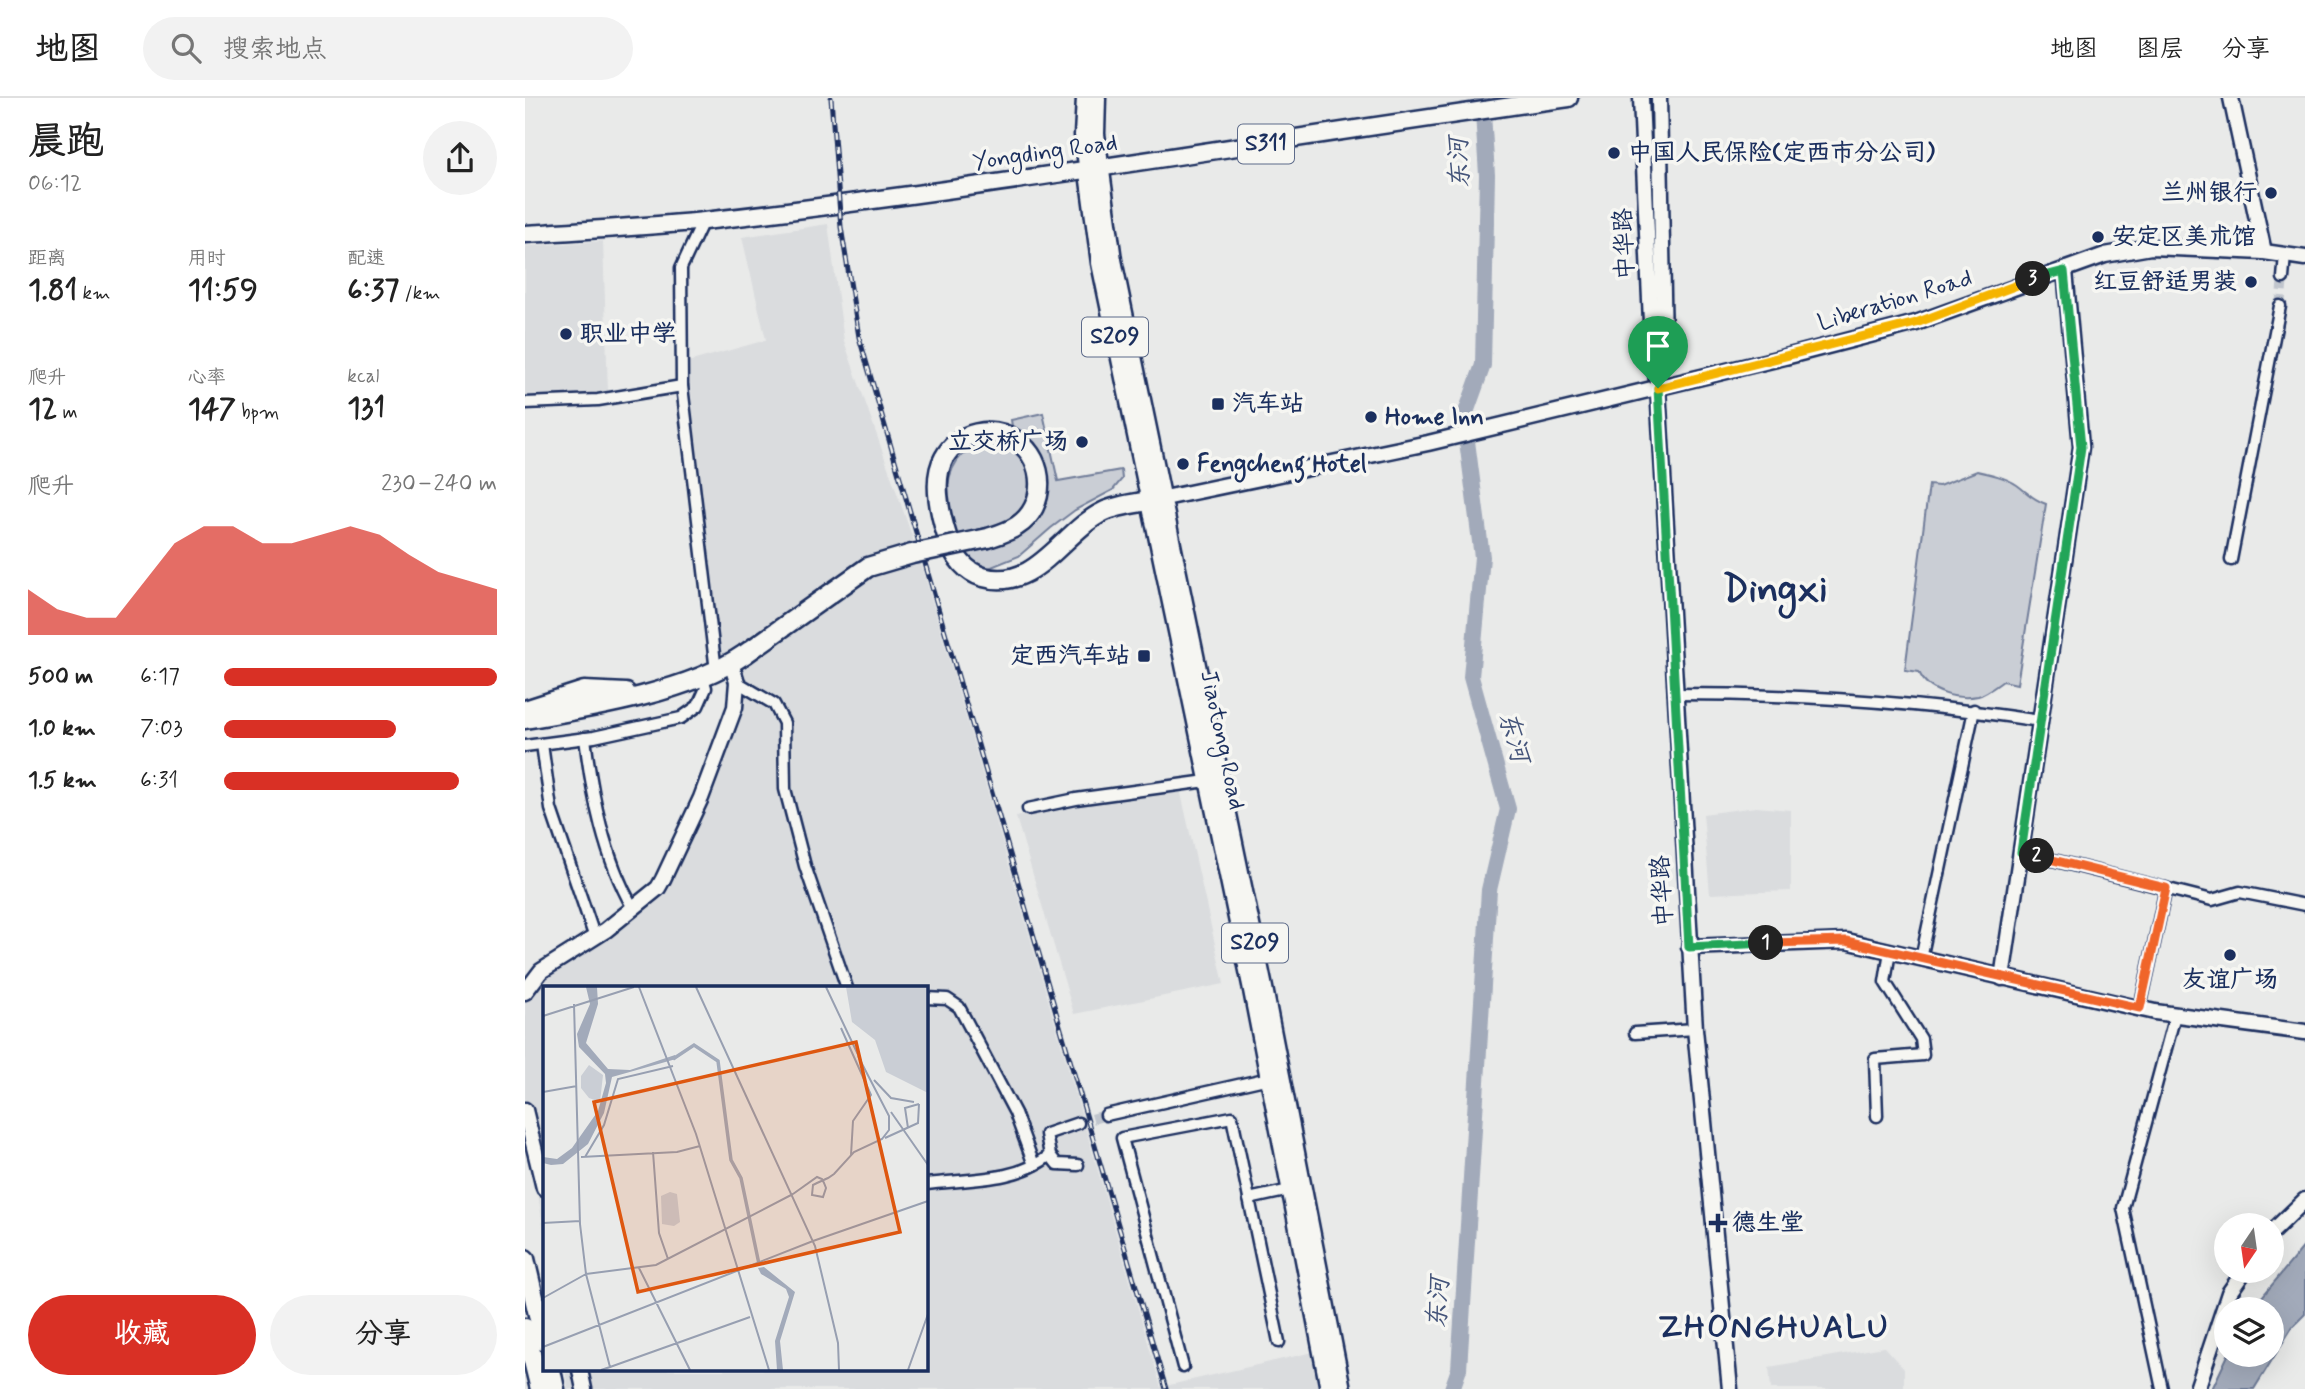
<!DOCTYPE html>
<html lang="zh">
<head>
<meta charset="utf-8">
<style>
	body { margin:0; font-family:Mynerve,"LXGW WenKai TC",sans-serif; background:#f2f2f2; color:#222; height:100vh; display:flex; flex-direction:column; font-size:26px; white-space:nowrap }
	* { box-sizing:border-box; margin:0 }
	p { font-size:23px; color:#767676 }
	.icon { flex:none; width:38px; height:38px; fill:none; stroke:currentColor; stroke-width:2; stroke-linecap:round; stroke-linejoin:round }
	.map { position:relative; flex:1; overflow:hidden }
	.details { display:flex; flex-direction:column; background:#fff; width:525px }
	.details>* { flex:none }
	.needle { width:46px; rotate:193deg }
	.controls { position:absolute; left:1689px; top:1115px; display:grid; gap:14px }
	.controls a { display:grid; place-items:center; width:70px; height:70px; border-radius:50%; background:#fff; box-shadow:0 7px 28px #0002; font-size:35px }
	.pin { position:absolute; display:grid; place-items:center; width:60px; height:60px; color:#fff; margin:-72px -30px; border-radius:50% 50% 50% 0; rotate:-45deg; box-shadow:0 0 7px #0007 }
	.pin .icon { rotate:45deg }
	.km { position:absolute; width:35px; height:35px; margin:-18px; border-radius:50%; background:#222; color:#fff; font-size:19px; line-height:35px; text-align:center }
	.round { display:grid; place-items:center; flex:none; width:74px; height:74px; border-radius:37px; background:#f2f2f2 }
	.headline { display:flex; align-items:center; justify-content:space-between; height:119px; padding:0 28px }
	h1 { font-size:38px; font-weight:700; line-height:52px }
	.metrics { display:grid; grid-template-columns:repeat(3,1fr); gap:10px; height:119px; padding:7px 28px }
	.metrics div { display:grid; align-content:center }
	.metrics b { font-size:30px; font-weight:700 }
	.metrics small { font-size:19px; font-weight:400 }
	.metrics p { font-size:19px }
	.chart { height:196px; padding:14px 28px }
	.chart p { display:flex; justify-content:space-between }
	.chart svg { width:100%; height:126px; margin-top:7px; fill:#d93025; opacity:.7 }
	.action { display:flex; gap:14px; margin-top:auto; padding:14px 28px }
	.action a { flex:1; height:80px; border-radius:42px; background:#d93025; color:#fff; font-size:28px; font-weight:700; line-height:80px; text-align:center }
	.action a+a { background:#f2f2f2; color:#222 }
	ul { padding:0 28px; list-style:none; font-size:23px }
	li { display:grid; grid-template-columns:112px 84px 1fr; align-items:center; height:52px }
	li i { height:18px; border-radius:9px; background:#d93025 }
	header { display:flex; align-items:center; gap:42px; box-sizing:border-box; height:98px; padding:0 35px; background:#fff; border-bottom:2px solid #e0e0e0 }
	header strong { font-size:33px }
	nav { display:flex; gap:38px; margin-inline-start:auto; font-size:24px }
	.search { width:490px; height:63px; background:#f2f2f2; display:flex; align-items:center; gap:18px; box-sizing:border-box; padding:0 24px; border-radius:38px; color:#767676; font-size:26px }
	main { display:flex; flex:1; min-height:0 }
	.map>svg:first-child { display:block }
	.built { fill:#dadcde }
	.green { fill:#caced5; stroke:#727e9a; stroke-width:2 }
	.water { fill:#a2aaba; stroke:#6c7995; stroke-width:2 }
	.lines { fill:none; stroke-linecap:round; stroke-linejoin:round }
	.river { stroke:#a2aaba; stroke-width:16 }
	.street-tunnel { stroke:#c0c5cd; stroke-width:10; stroke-dasharray:10 5; stroke-linecap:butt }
	.street-casing { stroke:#1b2f5e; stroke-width:15 }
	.secondary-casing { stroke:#1b2f5e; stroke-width:19 }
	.primary-casing { stroke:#1b2f5e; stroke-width:21 }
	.highway-casing { stroke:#1b2f5e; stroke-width:23 }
	.street { stroke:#f6f6f2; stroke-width:10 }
	.secondary { stroke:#f6f6f2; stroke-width:14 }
	.primary { stroke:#f6f6f2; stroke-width:16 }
	.highway { stroke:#f6f6f2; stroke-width:18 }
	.rail-casing { stroke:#1b2f5e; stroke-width:5 }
	.rail { stroke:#f6f6f2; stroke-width:2.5; stroke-dasharray:8; stroke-linecap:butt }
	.highway-bridge-casing { stroke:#1b2f5e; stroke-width:23; stroke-linecap:butt }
	.highway-bridge { stroke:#f6f6f2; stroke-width:18 }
	.split-1-casing { stroke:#fff; stroke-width:14 }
	.split-2-casing { stroke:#fff; stroke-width:14 }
	.split-3-casing { stroke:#fff; stroke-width:14 }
	.split-4-casing { stroke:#fff; stroke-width:14 }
	.split-1 { stroke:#22a559; stroke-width:9 }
	.split-2 { stroke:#f0652b; stroke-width:9 }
	.split-3 { stroke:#22a559; stroke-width:9 }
	.split-4 { stroke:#f5b400; stroke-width:9 }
	.poi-dot { fill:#1b2f5e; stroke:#f6f6f2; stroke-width:2.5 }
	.labels { text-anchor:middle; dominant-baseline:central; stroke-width:7; stroke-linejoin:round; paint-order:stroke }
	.shield { fill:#f6f6f2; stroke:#5d6b8a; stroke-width:2 }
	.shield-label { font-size:23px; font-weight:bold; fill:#1b2f5e }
	.street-label { font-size:24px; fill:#1b2f5e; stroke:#f6f6f2 }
	.poi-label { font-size:24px; font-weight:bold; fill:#1b2f5e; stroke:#f6f6f2; text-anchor:start }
	.water-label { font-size:26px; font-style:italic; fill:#44547a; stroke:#f6f6f2 }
	.district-label { font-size:32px; font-weight:bold; letter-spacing:2px; fill:#1b2f5e; stroke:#f6f6f2 }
	.town-label { font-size:38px; font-weight:bold; fill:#1b2f5e; stroke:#f6f6f2 }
	.inset-river { fill:none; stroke:#a2aaba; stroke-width:3.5 }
	.inset-road { fill:none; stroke:#979fb1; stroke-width:2 }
	.view { fill:#de5710; fill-opacity:0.15; stroke:#de5710; stroke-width:3.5 }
	.inset-edge { fill:none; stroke:#1b2f5e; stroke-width:3.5 }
</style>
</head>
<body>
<header>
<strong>地图</strong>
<div class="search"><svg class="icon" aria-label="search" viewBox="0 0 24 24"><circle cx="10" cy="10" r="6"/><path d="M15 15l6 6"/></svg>搜索地点</div>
<nav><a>地图</a><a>图层</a><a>分享</a></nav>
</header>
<main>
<section class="details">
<div class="headline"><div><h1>晨跑</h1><p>06:12</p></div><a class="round"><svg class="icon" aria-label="share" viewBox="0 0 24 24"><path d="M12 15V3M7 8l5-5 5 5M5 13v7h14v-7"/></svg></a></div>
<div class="metrics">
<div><p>距离</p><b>1.81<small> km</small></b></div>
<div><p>用时</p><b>11:59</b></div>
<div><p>配速</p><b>6:37<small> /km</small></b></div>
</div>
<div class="metrics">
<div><p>爬升</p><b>12<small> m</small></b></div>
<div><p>心率</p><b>147<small> bpm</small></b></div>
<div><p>kcal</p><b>131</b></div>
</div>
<div class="chart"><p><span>爬升</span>230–240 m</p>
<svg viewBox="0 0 160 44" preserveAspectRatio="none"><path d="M0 44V28L10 35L20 38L30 38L40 25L50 12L60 6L70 6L80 12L90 12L100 9L110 6L120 9L130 16L140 22L150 25L160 28V44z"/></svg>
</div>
<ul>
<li><b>500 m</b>6:17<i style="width:100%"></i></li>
<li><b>1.0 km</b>7:03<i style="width:63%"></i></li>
<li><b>1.5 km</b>6:31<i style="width:86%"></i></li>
</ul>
<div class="action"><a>收藏</a><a>分享</a></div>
</section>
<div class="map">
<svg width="1780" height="1291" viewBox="0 0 1780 1291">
	<rect width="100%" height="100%" fill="#e9eae9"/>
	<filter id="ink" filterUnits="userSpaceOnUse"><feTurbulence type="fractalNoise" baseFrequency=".0143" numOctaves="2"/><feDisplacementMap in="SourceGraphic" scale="14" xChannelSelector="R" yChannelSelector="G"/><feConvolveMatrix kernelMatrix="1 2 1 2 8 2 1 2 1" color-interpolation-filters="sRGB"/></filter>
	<g filter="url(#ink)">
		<g class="built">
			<polygon points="303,126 319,243 395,461 636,1289 806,1250 812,1291 43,1291 40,1272 401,1272 401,890 19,890 19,1135 0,1009 0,897 146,781 211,586 191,550 163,264 241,242 217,139"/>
			<polygon points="78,143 83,294 0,299 0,148"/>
			<polygon points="655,691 699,886 549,916 491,719 556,704"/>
			<polygon points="1231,709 1266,712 1266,793 1185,796 1178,716"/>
			<polygon points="1359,1249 1379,1271 1379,1291 1246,1291 1244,1269"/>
		</g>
		<g class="green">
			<path d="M518 315 533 383 596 372 597 381 588 392 550 412 526 430 494 458 464 470C456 467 445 463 440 457 422 435 415 387 432 363 443 347 470 337 487 328L486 322Z"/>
			<path d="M1452 373C1466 376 1480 379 1492 387 1503 395 1507 401 1521 406L1492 586 1478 583C1471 588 1461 596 1453 598 1432 602 1403 595 1394 574L1380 572 1404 387 1414 388Z"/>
		</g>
		<polygon class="water" points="1780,1147 1780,1216 1768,1228 1729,1291 1687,1291 1703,1257 1746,1256 1746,1211 1727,1211"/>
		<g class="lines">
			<polyline class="river" points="927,1291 934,1271 964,792 983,711 946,579 957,459 939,320 958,267 962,77 957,0"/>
			<g class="street-tunnel">
				<polyline points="1755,208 1758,180"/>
				<polyline points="553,1025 581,1017"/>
			</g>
			<defs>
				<g id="street">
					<polyline points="178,123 156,170 157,288 191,573"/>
					<polyline points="1758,180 1760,157"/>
					<polyline points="0,305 73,302 157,288"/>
					<polyline points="1706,462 1755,208"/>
					<polyline points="212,584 249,606 259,625 260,691 280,768 322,890"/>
					<path d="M1149 596C1271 596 1395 604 1515 623"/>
					<path d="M60 640C67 698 79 759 108 810"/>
					<polyline points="17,646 26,711 70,840"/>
					<polyline points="0,648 69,639 156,620 173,608 181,590 178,580"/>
					<polyline points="503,711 551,701 682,683"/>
					<polyline points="1496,754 1687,802 1715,794 1780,807"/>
					<polyline points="1396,861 1449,612"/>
					<polyline points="401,900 422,901 434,909 490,1015 509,1067"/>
					<polyline points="1615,910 1641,790"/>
					<polyline points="1110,935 1170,931"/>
					<polyline points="581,1017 744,980"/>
					<polyline points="1352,1018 1350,961 1398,957 1396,941 1360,884 1365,853"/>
					<polyline points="553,1025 521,1036 525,1057 532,1066 553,1067"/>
					<path d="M401 1086C440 1081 493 1084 525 1057"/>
					<polyline points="724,1101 765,1092"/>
					<polyline points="658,1269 597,1040 707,1019 754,1244"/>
					<polyline points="1637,1291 1598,1110 1650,917"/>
				</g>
				<g id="secondary">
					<polyline points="1116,0 1127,247 1133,290 1170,931 1205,1291"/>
					<polyline points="1134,0 1139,245 1135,271"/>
					<polyline points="1706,0 1739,154"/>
					<polyline points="635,401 903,345 1264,258 1391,225 1580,157 1626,149 1739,154 1780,160"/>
					<polyline points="1164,849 1321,843 1630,914 1780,934"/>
					<polyline points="1477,880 1556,349 1540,173"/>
					<polyline points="0,894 16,873 81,832 133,790 138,781 176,700 210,609 212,584 206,565"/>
					<polyline points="0,1012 19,1090"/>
					<polyline points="1746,1135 1780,1102"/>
					<polyline points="55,1272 59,1291"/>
					<polyline points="1672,1291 1704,1195 1720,1172"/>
				</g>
				<g id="primary">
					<polyline points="560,0 558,37 575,165 726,887 804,1291"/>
					<polyline points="572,0 571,36 588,162 738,885 817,1291"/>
					<path d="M0 136C60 132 120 129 179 123 469 90 755 40 1044 0"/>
				</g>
				<g id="highway">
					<path d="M463 440C472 437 483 434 492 428 522 409 521 362 492 343 467 326 433 334 419 360 407 381 415 416 422 438 428 456 438 473 458 479 511 494 537 434 578 414 595 406 617 405 635 401"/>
					<polyline points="0,612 59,593 101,595"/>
					<path d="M0 621C66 610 165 594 220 556"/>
					<polyline points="0,1161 19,1242"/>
					<polyline points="0,1230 15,1291"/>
					<polyline points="26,1272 30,1291"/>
				</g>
			</defs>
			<use href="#street" class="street-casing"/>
			<use href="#secondary" class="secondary-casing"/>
			<use href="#primary" class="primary-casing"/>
			<use href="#highway" class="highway-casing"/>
			<use href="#street" class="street"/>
			<use href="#secondary" class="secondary"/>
			<use href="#primary" class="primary"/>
			<use href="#highway" class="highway"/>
			<defs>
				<polyline id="rail" points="306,0 316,129 334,239 641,1291"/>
			</defs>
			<use href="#rail" class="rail-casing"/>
			<use href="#rail" class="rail"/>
			<defs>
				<polyline id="highway-bridge" points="220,556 343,469 387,456 463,440"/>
			</defs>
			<use href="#highway-bridge" class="highway-bridge-casing"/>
			<use href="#highway-bridge" class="highway-bridge"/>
		</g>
	</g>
	<g class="lines" filter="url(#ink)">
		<defs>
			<polyline id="split-1" points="1133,290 1164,849 1241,845"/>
			<polyline id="split-2" points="1241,845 1321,843 1615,910 1641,790 1512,758"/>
			<polyline id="split-3" points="1508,181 1539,173 1556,349 1496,754 1512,758"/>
			<polyline id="split-4" points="1133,290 1391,225 1508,181"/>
		</defs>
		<use href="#split-1" class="split-1-casing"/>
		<use href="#split-2" class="split-2-casing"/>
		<use href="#split-3" class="split-3-casing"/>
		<use href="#split-4" class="split-4-casing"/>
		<use href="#split-1" class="split-1"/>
		<use href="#split-2" class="split-2"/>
		<use href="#split-3" class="split-3"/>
		<use href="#split-4" class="split-4"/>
	</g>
	<g class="poi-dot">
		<circle cx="1089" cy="55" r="7"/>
		<circle cx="1746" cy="95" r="7"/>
		<circle cx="1573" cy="139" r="7"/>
		<circle cx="1726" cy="184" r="7"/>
		<circle cx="41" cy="236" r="7"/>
		<rect x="686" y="299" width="14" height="14" rx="3.5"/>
		<circle cx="846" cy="319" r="7"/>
		<circle cx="557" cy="344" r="7"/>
		<circle cx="658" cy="366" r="7"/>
		<rect x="612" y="551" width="14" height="14" rx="3.5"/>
		<circle cx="1705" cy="857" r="7"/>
		<path d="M1189.5 1114.5h7v7h7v7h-7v7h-7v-7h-7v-7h7z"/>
	</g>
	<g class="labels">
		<g class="shield">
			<rect x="713" y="26.5" width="56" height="39" rx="5"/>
			<rect x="557" y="219.5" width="66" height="39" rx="5"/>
			<rect x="697" y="825.5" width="66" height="39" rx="5"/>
		</g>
		<g class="shield-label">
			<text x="741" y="46">S311</text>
			<text x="590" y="239">S209</text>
			<text x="730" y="845">S209</text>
		</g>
		<g class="street-label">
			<text transform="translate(520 55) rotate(-8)">Yongding Road</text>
			<text transform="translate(1100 146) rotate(-92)">中华路</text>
			<text transform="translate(1370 203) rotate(-17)">Liberation Road</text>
			<text transform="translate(697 642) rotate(78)">Jiaotong Road</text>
			<text transform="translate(1138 793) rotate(-93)">中华路</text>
		</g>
		<g class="poi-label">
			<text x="1103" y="55">中国人民保险(定西市分公司)</text>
			<text x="1732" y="95" text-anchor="end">兰州银行</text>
			<text x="1587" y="139">安定区美术馆</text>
			<text x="1712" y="184" text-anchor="end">红豆舒适男装</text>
			<text x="55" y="236">职业中学</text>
			<text x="707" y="306">汽车站</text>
			<text x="860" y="319">Home Inn</text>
			<text x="543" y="344" text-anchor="end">立交桥广场</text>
			<text x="672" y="366">Fengcheng Hotel</text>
			<text x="605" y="558" text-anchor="end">定西汽车站</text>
			<text x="1705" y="882" text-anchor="middle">友谊广场</text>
			<text x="1207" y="1125">德生堂</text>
		</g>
		<g class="water-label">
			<text transform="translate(935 65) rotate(-92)">东河</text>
			<text transform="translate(988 639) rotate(74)">东河</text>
			<text transform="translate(914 1205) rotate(-86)">东河</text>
		</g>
		<g class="district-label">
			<text x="1249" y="1230">ZHONGHUALU</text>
		</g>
		<g class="town-label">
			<text x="1250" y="492">Dingxi</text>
		</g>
	</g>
	<g transform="translate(18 888)">
		<rect width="385" height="385" fill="#e9eae9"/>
		<path d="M303 1H385V107L343 86 332 54 309 36ZM46 79 60 89 57 116 46 112 38 102V90ZM127 206 134 208 137 236 131 240 119 238 118 210Z" fill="#caced5"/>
		<path d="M43 1H54L55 18 43 57 65 83 87 84 132 69 133 73 69 91 61 127 45 158 20 178 8 179 0 177V171L14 173 29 162 55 125 63 97 62 88 36 61 34 48 47 18ZM221 281 252 306 237 355 240 384H234L232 355 246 311 243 303 218 288 215 282Z" fill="#a2aaba"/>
		<path class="inset-river" d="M130 73 151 59 175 75 188 174 198 192 216 278"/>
		<path class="inset-road" d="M96 1 153 148 226 384M153 1 272 260 295 357 296 384M283 1 318 75M31 18 37 238 43 288 67 381 58 384M0 30 91 1M298 42 328 109 310 135 308 169M331 94 348 112 371 116M0 106 34 100M348 126 385 179M365 142 362 122 376 118M342 152 375 137 376 118M110 166 116 247 125 273M38 171 134 166 157 160M42 171 61 139 75 93 130 80M250 208 274 191 279 193 281 197 283 202 280 211 269 209 270 199 274 197 285 192 291 188 311 166 339 153 346 144V130L315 70M0 237 37 235M96 282 147 384M43 288 113 279 250 208M0 312 43 288M0 361 270 255 385 215M67 381 207 331M365 384 385 328"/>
		<path class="view" d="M313 56 357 246 95 306 51 116Z"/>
		<rect width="385" height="385" class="inset-edge"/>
	</g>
</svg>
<div class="controls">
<a><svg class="needle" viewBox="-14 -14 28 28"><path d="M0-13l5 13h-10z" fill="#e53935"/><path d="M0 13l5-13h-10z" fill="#767676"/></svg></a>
<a><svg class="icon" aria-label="layers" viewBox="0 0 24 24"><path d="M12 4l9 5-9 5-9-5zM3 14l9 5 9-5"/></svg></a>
</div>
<div class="pin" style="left:1133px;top:290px;background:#1e9e55"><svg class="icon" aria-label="arrive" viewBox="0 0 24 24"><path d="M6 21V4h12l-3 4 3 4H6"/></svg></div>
<b class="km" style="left:1241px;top:845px">1</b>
<b class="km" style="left:1512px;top:758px">2</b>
<b class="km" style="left:1508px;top:181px">3</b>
</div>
</main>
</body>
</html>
